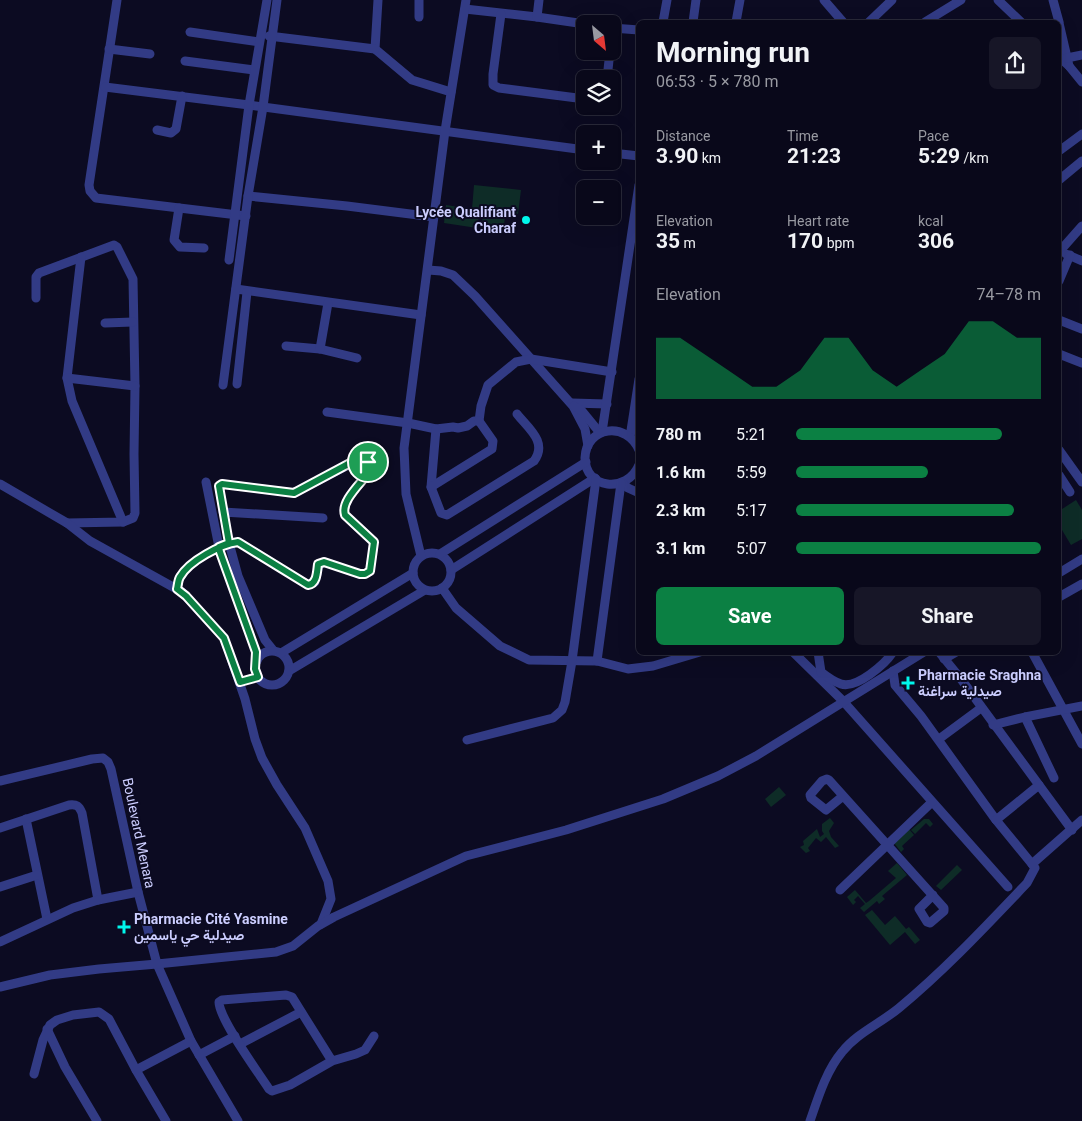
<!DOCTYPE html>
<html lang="en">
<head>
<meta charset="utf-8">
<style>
	body { margin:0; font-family:Roboto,Vazirmatn,sans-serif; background:#171627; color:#f1f3f6; height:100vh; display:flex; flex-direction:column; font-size:19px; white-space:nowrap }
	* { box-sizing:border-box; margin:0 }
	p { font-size:16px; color:#999aa2 }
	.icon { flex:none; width:28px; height:28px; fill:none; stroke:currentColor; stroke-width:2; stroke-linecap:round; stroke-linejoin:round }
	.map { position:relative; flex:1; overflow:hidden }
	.sheet { position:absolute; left:636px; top:20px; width:425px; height:635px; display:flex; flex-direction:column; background:#09081a; border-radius:8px; box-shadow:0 5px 20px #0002,0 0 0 1px #292939 }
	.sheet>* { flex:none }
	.needle { width:32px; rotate:152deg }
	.controls { position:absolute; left:576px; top:15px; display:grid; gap:10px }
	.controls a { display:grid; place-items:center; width:45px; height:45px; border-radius:8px; background:#09081a; box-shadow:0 5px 20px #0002,0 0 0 1px #292939; font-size:25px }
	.pin { position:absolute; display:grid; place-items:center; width:42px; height:42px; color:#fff; margin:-21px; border:2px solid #fff; border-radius:50%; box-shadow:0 1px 5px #0007 }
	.round { display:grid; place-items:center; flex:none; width:52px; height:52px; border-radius:8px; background:#171627 }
	.overview { display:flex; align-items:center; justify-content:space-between; height:85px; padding:0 20px }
	h1 { font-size:28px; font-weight:700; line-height:38px }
	.stats { display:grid; grid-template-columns:repeat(3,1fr); gap:8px; height:85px; padding:5px 20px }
	.stats div { display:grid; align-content:center }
	.stats b { font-size:21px; font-weight:700 }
	.stats small { font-size:14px; font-weight:400 }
	.stats p { font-size:14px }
	.chart { height:140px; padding:10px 20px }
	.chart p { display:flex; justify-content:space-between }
	.chart svg { width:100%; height:90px; margin-top:5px; fill:#0b8043; opacity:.7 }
	.button { display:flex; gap:10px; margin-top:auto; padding:10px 20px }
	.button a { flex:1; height:58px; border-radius:8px; background:#0b8043; color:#fff; font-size:20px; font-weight:700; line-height:58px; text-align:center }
	.button a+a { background:#171627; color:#f1f3f6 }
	ul { padding:0 20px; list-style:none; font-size:16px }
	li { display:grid; grid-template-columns:80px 60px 1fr; align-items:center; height:38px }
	li i { height:12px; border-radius:6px; background:#0b8043 }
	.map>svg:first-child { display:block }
	.green { fill:#0e2c27 }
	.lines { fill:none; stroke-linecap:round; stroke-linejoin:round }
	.minor { stroke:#323b85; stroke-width:9 }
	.route-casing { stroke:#fff; stroke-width:10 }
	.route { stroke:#0b8043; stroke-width:6 }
	.poi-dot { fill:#00f7ec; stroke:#0c0b22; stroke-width:2 }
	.labels { text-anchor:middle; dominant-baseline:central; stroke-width:4; stroke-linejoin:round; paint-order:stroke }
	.poi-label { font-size:14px; font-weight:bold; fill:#ccceff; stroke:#0c0b22; text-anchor:start }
	.street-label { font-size:14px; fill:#ccceff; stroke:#0c0b22 }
</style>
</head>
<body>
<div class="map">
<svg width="1082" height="1121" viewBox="0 0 1082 1121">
	<rect width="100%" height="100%" fill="#0c0b22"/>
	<g class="green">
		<polygon points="474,185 521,190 518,214 476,209 480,210 477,228 444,223 446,205 472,209"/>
		<polygon points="483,212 505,215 504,226 482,223"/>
		<polygon points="1076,500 1082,510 1082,539 1071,545 1059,525 1059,511"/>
		<polygon points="779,787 786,795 771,807 765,799"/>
		<polygon points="830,818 834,823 829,831 831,837 839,846 835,848 826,837 821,842 816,838 808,848 810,851 806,853 800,847 804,845 803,841 817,829 820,837 824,834 822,831 822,824"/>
		<polygon points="924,819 929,819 933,824 930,827 926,823 915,834 911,830"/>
		<polygon points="909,829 914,835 902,846 904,849 901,852 894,843"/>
		<polygon points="897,863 907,875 882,896 885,899 879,904 877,901 864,912 860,908 865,904 858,896 854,900 856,902 853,905 847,897 855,890 866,903 869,901 896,878 888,871"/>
		<polygon points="957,865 962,870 941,890 936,886"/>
		<polygon points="872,910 885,925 895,916 906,929 909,927 920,940 915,944 905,932 890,945 865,915"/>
	</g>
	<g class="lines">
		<g class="minor">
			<polyline points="117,0 89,185 90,191 96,198 246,216"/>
			<polyline points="378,0 375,49 412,80 451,92"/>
			<polyline points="419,0 419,17"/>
			<polyline points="824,0 843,22"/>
			<polyline points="998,0 1021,22"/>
			<polyline points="1053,0 1059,22"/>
			<polyline points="465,9 537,17 585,24"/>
			<polyline points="501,14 493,74 493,85 499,88 585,99"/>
			<polyline points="537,17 539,0"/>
			<polyline points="663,22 667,0"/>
			<polyline points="693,22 696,0"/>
			<polyline points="736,22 740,0"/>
			<polyline points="869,22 892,0"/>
			<polyline points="925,22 961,0"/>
			<polyline points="1059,23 1069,66"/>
			<polyline points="612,28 639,30"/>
			<polyline points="190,32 259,42"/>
			<polyline points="269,36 375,49"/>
			<polyline points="109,49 150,54"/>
			<polyline points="1059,57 1069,66 1082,82"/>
			<polyline points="1067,58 1082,55"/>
			<polyline points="185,61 254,70"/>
			<polyline points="607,79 610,51"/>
			<polyline points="105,87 249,105 585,150"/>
			<polyline points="157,130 171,133 176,129 182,96"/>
			<polyline points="1059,151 1082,134"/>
			<polyline points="612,153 639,156"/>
			<polyline points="1059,180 1082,161"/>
			<polyline points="248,196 347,206 434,217"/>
			<polyline points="179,208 174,240 180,247 204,248"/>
			<polyline points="1059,252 1082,226"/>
			<polyline points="1066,254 1082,261"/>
			<polyline points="229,260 249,105 267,0"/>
			<polyline points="428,270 441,271 453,275 475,296 573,406 585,429 588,446"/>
			<polyline points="1059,281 1070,255"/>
			<polyline points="236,289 421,315"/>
			<polyline points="36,298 36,277 39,273 114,245 117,247 133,279 135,386 134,454 135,513 133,518 123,522 67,523"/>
			<polyline points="1059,320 1082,329"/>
			<polyline points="105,323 133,322"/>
			<polyline points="286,346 320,349 357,358"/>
			<polyline points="320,349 328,303"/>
			<polyline points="1059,354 1082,363"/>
			<polyline points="67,378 81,257"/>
			<polyline points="237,384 247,292"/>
			<polyline points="223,385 248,196 263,107 277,0"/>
			<polyline points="572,403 607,404"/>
			<polyline points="574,406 582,411 600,433"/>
			<polyline points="327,412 408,423 436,429 453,427 458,428 467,426 474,421 479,421 481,406 488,385 516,362 531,359 612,372"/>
			<path d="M436 429 431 487 441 513 447 515 534 461C548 442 528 428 517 414"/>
			<polyline points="602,432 639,185"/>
			<polyline points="630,437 639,379"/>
			<path d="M639 450C627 421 586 426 585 458 585 489 627 494 639 465"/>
			<polyline points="1059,450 1082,482"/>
			<polyline points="1059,475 1070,492"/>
			<polyline points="206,482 220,552 256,652 257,661"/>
			<polyline points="622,483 628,488 639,493"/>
			<polyline points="0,484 67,523 90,541 182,592 224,638 245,699 255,739 262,758 277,785 305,828 328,881 331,899 321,924"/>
			<polyline points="431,487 492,449 493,441 479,421"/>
			<polyline points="223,512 323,518"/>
			<polyline points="123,522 72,401 67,378 135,386"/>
			<circle cx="432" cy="572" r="19"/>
			<polyline points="440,554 586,462"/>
			<polyline points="421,556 406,494 404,448 445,131 466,0"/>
			<polyline points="451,570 595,478"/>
			<polyline points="1059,573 1082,559"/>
			<polyline points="442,588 456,608 500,646 529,660 597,661 628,669 653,666 700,652"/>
			<path d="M177 589C178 585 178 580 180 577 189 561 221 544 238 542L308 585 315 582 319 565 324 562 360 574H365L370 571 374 542 345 515C340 500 364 481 371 469L370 464 368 461 358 460 352 463 294 493 222 484 219 486 229 543 238 576 265 640 273 650"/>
			<polyline points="1059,597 1082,584"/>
			<circle cx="272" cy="668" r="17"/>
			<polyline points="793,652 843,701 1008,887"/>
			<path d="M818 652 821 672C826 676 835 682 841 684 857 689 885 664 893 652"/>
			<polyline points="939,652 961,679 1072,830"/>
			<polyline points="1032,652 1082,744"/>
			<polyline points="281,653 413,573"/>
			<polyline points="944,659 956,652"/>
			<polyline points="597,661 621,483"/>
			<polyline points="289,671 425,590"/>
			<polyline points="893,671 895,685 921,716 996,820 1032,864"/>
			<polyline points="1025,717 1054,778"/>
			<polyline points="993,725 1025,717 1082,706"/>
			<polyline points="939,739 981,708"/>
			<polyline points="467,740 553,718 562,710 565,702 572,661 596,479"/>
			<polyline points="0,781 92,759 103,758 108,762 111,769 138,892 157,964 191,1041 238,1121"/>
			<polyline points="843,796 826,810 811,798 810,795 822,781 827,779 829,780 944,908 944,911 930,923 927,922 919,909 933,895"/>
			<polyline points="26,819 47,919"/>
			<polyline points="996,820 1039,785"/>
			<path d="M0 828 69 805C77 804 79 806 82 813L98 900"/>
			<polyline points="0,887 37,875"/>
			<polyline points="840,890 932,802"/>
			<polyline points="0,942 73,908 98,900 138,892"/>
			<polyline points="0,987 50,975 99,969 157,964 276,952 293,946 318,926 334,917 466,856 566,830 663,799 718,776 756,756 924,652"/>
			<polyline points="47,1029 65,1067 97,1121"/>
			<polyline points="240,1044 301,1012"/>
			<polyline points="199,1055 235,1036"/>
			<path d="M332 1061 292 997 286 995 222 1000 219 1002C219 1019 258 1072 269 1089L272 1091 290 1085 332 1061 356 1054 365 1050 374 1036"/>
			<polyline points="136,1070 191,1041"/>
			<polyline points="34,1074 43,1040 50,1025 57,1020 73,1015 99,1012 109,1019 136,1070 166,1121"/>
			<path d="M810 1121C818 1098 826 1071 842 1052 857 1033 881 1023 899 1008 945 970 986 926 1027 883L1035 868 1032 864 1082 820"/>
		</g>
	</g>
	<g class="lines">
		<defs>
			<path id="route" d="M368 462 358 460 352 462 294 493 222 484 219 486 229 543 219 547 220 552 256 652 255 669 258 677 240 682 224 638 186 596 177 589C178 585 178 580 180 577 189 561 221 544 238 542L308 585C317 584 317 572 318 564L324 562 360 574H365L370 571 374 542 345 515C340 500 364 481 371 469L370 464 368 462"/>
		</defs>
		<use href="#route" class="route-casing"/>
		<use href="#route" class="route"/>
	</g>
	<g class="poi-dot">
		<circle cx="526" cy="220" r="5"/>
		<path d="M905.5 675.5h5v5h5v5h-5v5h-5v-5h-5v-5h5z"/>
		<path d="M121.5 919.5h5v5h5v5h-5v5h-5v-5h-5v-5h5z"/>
	</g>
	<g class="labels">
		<g class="poi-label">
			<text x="516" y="212" text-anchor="end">Lycée Qualifiant<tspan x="516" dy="16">Charaf</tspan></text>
			<text x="918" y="675">Pharmacie Sraghna<tspan x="918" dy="16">صيدلية سراغنة</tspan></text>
			<text x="134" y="919">Pharmacie Cité Yasmine<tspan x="134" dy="16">صيدلية حي ياسمين</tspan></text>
		</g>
		<g class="street-label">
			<text transform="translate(139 833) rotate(78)">Boulevard Menara</text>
		</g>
	</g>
</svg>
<div class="controls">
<a><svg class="needle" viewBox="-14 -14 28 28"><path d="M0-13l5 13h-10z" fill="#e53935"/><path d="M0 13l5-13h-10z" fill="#999aa2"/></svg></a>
<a><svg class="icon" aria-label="layers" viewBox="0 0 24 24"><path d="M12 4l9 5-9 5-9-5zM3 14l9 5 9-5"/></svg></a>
<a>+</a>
<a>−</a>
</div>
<div class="pin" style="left:368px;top:462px;background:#1e9e55"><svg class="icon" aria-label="arrive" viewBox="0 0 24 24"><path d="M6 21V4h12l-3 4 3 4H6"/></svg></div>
<section class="sheet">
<div class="overview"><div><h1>Morning run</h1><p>06:53 · 5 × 780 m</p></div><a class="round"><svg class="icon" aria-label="share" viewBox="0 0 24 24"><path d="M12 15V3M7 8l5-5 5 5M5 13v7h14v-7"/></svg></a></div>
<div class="stats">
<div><p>Distance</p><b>3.90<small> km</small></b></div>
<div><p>Time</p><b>21:23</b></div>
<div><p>Pace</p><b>5:29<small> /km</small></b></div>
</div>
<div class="stats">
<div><p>Elevation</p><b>35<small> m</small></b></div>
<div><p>Heart rate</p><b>170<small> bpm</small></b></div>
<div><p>kcal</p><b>306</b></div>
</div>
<div class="chart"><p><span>Elevation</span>74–78 m</p>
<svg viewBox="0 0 160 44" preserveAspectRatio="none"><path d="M0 44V14L10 14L20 22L30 30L40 38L50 38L60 30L70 14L80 14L90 30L100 38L110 30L120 22L130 6L140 6L150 14L160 14V44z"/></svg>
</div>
<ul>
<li><b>780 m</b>5:21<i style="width:84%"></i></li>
<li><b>1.6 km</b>5:59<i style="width:54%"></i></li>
<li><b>2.3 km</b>5:17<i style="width:89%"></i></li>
<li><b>3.1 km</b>5:07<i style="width:100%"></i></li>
</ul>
<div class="button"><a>Save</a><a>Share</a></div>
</section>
</div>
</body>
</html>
